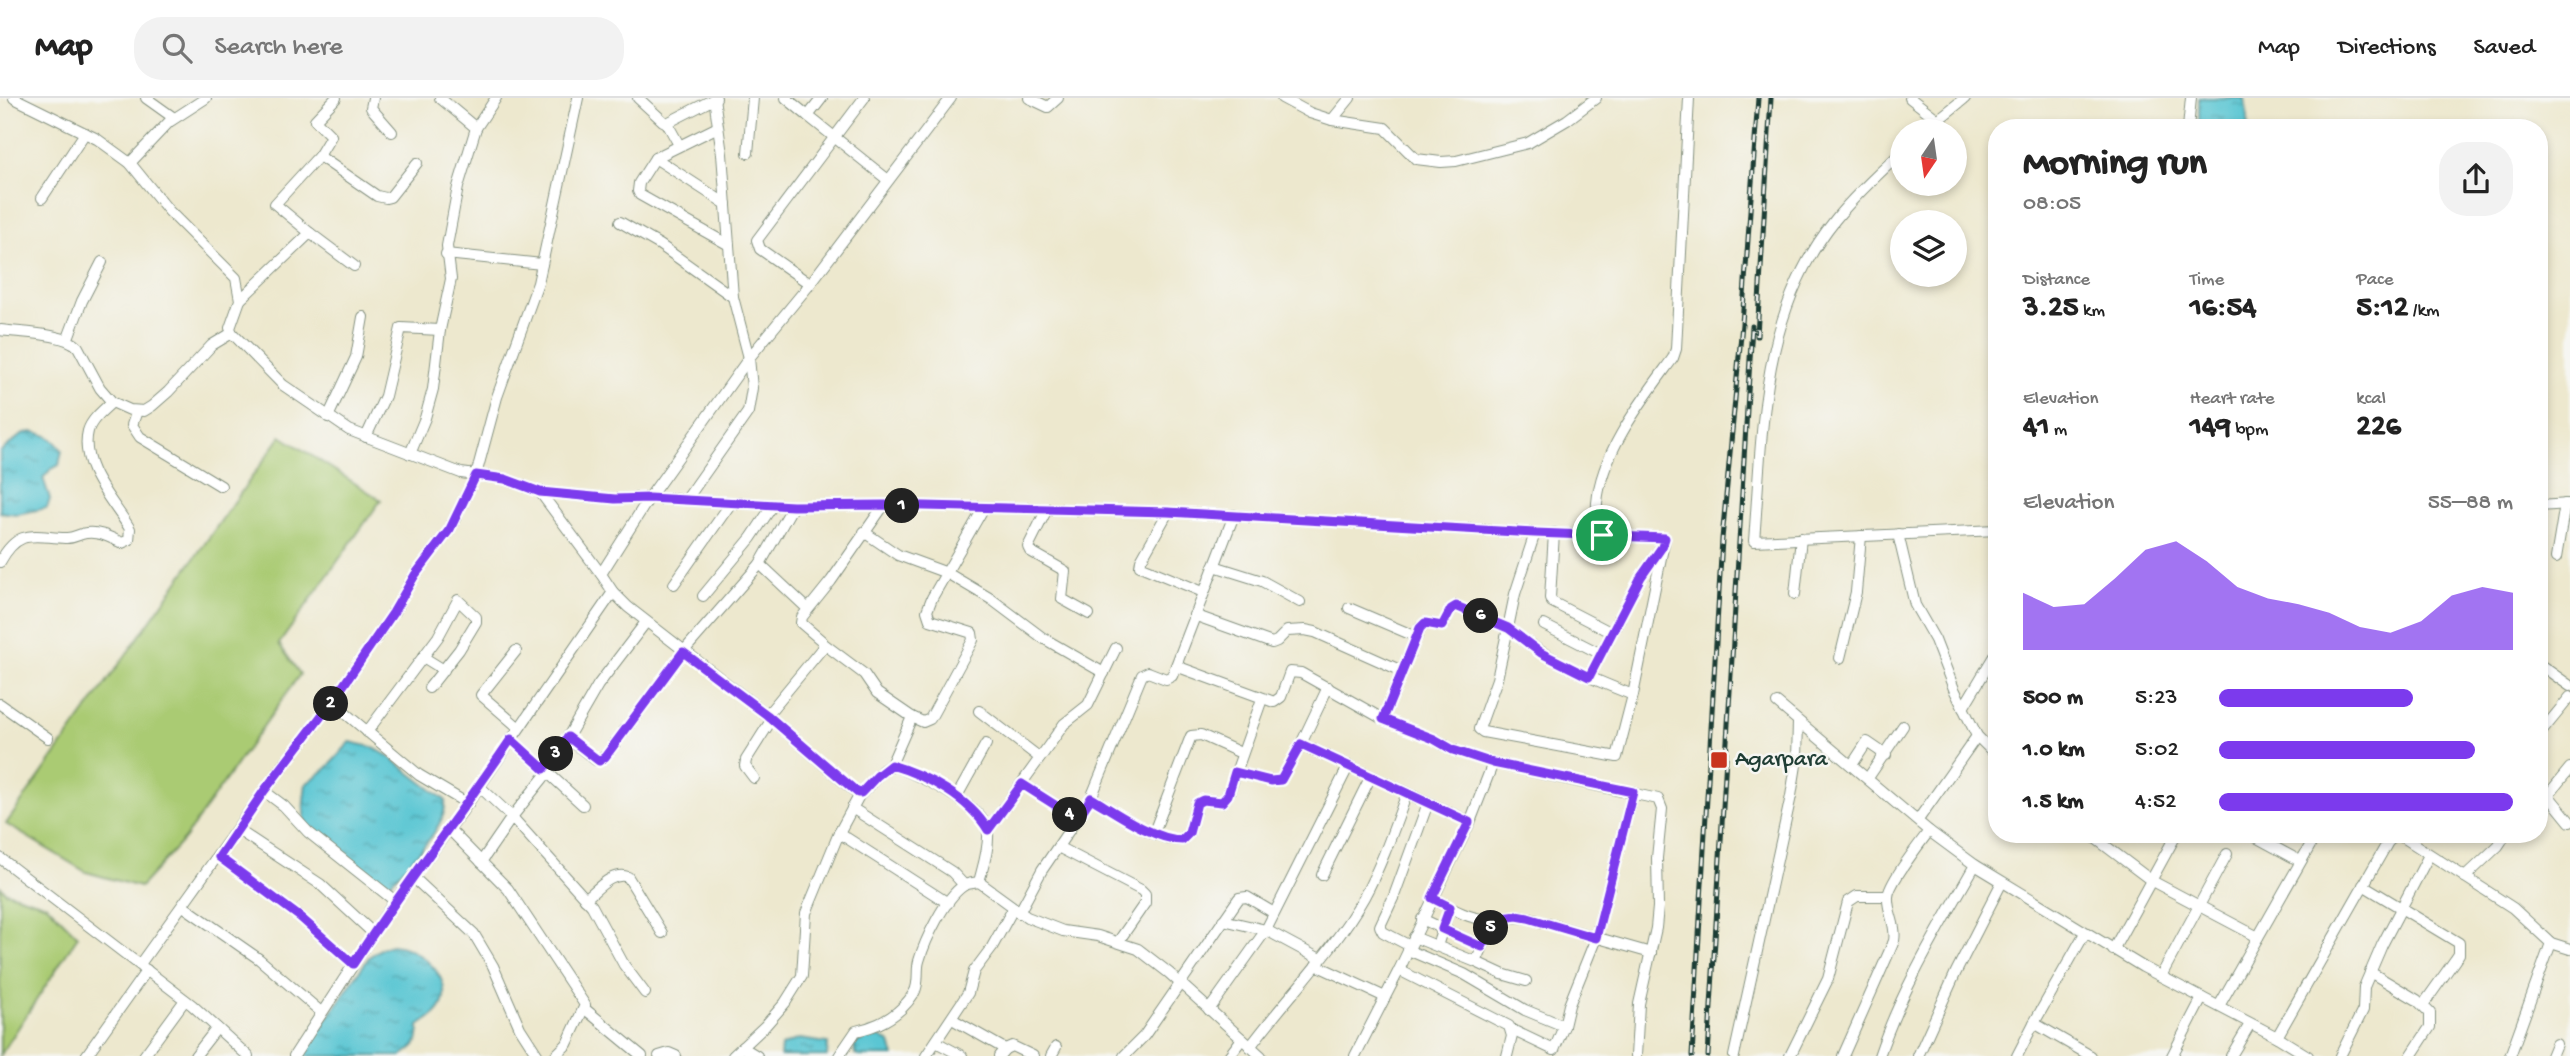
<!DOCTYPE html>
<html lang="en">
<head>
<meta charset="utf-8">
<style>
	body { margin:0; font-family:"Gochi Hand",sans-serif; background:#f2f2f2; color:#222; height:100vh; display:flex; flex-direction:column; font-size:26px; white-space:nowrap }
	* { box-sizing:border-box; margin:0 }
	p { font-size:23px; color:#767676 }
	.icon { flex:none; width:38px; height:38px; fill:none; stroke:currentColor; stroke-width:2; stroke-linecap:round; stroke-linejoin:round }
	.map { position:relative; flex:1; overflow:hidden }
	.panel { position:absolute; left:1988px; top:21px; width:560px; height:724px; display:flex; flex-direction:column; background:#fff; border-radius:28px; box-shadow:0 4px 10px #0003 }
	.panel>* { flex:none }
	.needle { width:46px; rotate:193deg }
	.buttons { position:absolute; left:1890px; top:21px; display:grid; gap:14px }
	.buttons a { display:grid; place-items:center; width:77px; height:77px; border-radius:50%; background:#fff; box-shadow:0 4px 10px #0003; font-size:35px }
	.pin { position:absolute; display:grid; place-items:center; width:60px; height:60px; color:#fff; margin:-30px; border:4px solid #fff; border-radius:50%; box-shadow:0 2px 7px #0007 }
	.km { position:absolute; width:35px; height:35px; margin:-18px; border-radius:50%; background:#222; color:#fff; font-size:19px; line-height:35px; text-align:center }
	.round { display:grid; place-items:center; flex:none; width:74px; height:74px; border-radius:28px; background:#f2f2f2 }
	.head { display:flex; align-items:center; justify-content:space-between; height:119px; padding:0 35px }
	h1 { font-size:38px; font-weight:700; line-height:52px }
	.figures { display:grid; grid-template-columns:repeat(3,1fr); gap:10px; height:119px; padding:7px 35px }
	.figures div { display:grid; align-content:center }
	.figures b { font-size:30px; font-weight:700 }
	.figures small { font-size:19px; font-weight:400 }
	.figures p { font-size:19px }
	.chart { height:196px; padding:14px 35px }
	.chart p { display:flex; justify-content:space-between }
	.chart svg { width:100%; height:126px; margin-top:7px; fill:#7c3aed; opacity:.7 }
	ul { padding:0 35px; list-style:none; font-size:23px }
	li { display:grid; grid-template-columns:112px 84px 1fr; align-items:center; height:52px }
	li i { height:18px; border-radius:9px; background:#7c3aed }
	header { display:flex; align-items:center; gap:42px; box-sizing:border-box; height:98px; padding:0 35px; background:#fff; border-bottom:2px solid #e0e0e0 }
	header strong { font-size:33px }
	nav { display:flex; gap:38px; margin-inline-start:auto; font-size:24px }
	.search { width:490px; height:63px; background:#f2f2f2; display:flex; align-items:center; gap:18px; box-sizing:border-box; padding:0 24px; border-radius:28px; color:#767676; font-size:26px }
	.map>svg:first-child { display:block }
	.grass { fill:#aacb73; stroke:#648454; stroke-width:2 }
	.water { fill:url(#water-ripples); stroke:#3c8284; stroke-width:2 }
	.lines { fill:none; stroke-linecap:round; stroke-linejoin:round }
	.minor-casing { stroke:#869281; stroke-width:12 }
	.minor { stroke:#fff; stroke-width:10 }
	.rail-casing { stroke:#1f3d34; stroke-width:5 }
	.rail { stroke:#f6f6f2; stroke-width:2.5; stroke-dasharray:8; stroke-linecap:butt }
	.route-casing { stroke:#fff; stroke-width:14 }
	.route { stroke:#7c3aed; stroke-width:9 }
	.poi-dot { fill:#c8321e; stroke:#f6f6f2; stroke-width:2.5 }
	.labels { text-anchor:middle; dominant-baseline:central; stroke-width:5; stroke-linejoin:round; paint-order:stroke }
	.poi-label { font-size:23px; fill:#1f3d34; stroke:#f6f6f2; text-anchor:start }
</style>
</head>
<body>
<header>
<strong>Map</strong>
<div class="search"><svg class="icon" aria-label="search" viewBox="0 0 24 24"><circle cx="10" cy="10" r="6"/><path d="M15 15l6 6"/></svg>Search here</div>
<nav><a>Map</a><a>Directions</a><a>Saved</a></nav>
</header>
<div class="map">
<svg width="2570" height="958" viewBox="0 0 2570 958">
	<defs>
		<pattern id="water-ripples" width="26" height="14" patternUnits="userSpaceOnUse" patternTransform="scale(1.75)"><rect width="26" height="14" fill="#5ac6d3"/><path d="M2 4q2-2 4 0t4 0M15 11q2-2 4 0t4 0" fill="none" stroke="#4aa2ac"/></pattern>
	</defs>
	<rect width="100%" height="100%" fill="#f6f6f2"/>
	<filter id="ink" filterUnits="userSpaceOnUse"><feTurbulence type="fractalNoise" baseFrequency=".0143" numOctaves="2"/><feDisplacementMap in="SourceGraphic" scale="14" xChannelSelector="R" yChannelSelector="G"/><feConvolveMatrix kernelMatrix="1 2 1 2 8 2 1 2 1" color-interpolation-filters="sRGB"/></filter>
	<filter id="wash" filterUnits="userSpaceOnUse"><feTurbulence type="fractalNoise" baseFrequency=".00686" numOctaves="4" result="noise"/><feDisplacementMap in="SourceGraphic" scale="28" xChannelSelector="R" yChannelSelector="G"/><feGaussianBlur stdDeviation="1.57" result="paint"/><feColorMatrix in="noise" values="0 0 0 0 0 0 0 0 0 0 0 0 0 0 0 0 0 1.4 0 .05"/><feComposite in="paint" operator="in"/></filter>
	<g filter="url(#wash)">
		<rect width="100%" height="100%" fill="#ede8ce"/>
		<g class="grass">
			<polygon points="281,338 381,402 279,546 300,576 184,741 140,789 86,774 6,726"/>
			<polygon points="0,788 6,794 47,807 78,838 0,958"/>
		</g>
		<g class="water">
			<polygon points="2199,0 2245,0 2248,30 2199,30"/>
			<path d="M34 334C48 337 54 341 62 352L59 367 50 372 43 380 50 401 47 410 17 416 0 414V354L24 335Z"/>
			<path d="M350 644 372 649 388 658 445 702C448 730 408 765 390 785L382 786 306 727C302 712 304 700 306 686L327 670Z"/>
			<path d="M392 847C417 849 451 876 443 904 440 915 428 921 419 928 418 948 417 947 401 958H302L369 859 382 850Z"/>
			<polygon points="870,932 890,945 894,958 859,958 855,956 854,945 865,941"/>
			<polygon points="799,941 828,945 827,958 780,958 781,948"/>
		</g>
	</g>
	<g filter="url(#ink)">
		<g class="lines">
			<defs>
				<g id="minor">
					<path d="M14 0 97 41 130 65 169 113 236 180 240 202 230 230 232 235 283 287 349 332 461 375 505 381 540 394 615 401 649 400 793 408 884 407 1168 414 1535 435 1665 440 1633 597 1617 659 1483 634 1479 631 1497 581 1508 530C1545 561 1589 580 1633 597"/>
					<polyline points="146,0 174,20"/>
					<polyline points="373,0 371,10 392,34"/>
					<polyline points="638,0 663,23 667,25 716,0"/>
					<polyline points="786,0 808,18"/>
					<polyline points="822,0 808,18 888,82"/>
					<path d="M951 0 810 186 749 260 649 400 601 476 613 494 628 509 767 617 858 696H861L883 672 891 667C914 674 986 708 988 735 989 751 983 768 979 784L1027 819 1063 833 1098 838 1138 851 1169 875 1261 958"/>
					<polyline points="1029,0 1048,9 1058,0"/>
					<polyline points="1282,0 1310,15 1332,22 1385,30 1416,61 1441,64 1456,63 1528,45 1567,22 1596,0"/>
					<polyline points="1910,0 1937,21"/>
					<polyline points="1332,22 1350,0"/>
					<polyline points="667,25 679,47"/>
					<polyline points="718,29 655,60 726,106"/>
					<polyline points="476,30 496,0"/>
					<polyline points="2188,30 2191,0"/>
					<polyline points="1924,33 1965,0"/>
					<path d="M1902 54C1879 75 1854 98 1835 122 1760 215 1763 330 1754 443L1997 432"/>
					<polyline points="748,55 753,0"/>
					<polyline points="319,58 377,98 386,100 390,99 417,65"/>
					<polyline points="655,60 639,85 638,93 640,97 729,147"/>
					<polyline points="130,65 169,24 206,0"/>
					<polyline points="42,100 85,35"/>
					<polyline points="620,124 660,147 733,199"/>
					<polyline points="310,135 354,168"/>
					<polyline points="446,156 542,166"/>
					<polyline points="810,186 760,151 757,142 864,0"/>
					<polyline points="240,202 310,135 275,106 319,58 331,38 315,22 336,0"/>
					<path d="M0 232C20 235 65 235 78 249L100 290 112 304 130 312 144 313 152 308 168 294 212 247 232 235"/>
					<polyline points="68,240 82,203 102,164"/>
					<polyline points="137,313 132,327 140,339 221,388"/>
					<polyline points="328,319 356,259 363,219"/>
					<polyline points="366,339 385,298 401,230 440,232"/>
					<polyline points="410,356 425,320 433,291 440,232 451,181 447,148 458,89 476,30 440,0"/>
					<polyline points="540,394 601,476"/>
					<polyline points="686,402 748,314 752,290 749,260 733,199 722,56 714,0"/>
					<polyline points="2539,408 2569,406"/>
					<polyline points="1047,411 1028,449 1030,453 1065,473 1062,501 1089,516"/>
					<polyline points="1168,414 1141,462 1140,468 1203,494"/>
					<polyline points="864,434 898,457 947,475 991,501 1043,540 1104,575"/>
					<polyline points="1554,435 1550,500 1552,504 1612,535"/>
					<polyline points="1898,436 1915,507 1935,542 1954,591 1977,638 1997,658"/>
					<path d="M1602 437C1600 427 1596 416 1597 405 1601 354 1644 300 1673 260L1676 251 1689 0"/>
					<polyline points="2556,460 2565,406"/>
					<path d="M0 464C19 429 35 439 65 440 73 441 78 436 86 435 99 433 111 440 122 445L129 442 130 431C114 404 79 369 88 333 91 322 103 312 112 304"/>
					<polyline points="760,466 808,511"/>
					<polyline points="1214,468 1262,483 1300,504"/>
					<polyline points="674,486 731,405"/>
					<polyline points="1795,496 1801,440"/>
					<polyline points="703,498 751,440 773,407"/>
					<polyline points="1349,510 1417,539"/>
					<polyline points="1194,517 1272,545 1277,543 1287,533 1305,532 1315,534 1402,573"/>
					<polyline points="1544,527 1601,556"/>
					<polyline points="824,546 864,576 877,595 912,619"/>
					<polyline points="516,553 481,597 518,629"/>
					<polyline points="423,559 444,572"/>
					<polyline points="1840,560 1856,494 1861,438"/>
					<polyline points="2539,566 2570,588"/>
					<polyline points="1176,568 1274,604 1281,599 1290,574 1301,575 1383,621 1434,641 1453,652 1493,665 1658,701 1662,711 1657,760 1658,809 1656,830 1639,906 1636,958"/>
					<polyline points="1589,579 1641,479 1661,450"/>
					<polyline points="1328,589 1301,646 1470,724"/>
					<polyline points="332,604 419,677 468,706"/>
					<polyline points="1777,605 1929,733 1975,767 2143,869 2277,939 2308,958"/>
					<polyline points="0,606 48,640"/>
					<polyline points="1963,610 1997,553"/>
					<polyline points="979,613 1040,660 988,732"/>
					<polyline points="767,617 824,548 822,543 801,525 802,519 831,483 884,407"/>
					<polyline points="1383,621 1420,530 1425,525 1442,528 1451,511 1456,508 1508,530 1515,496 1535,435"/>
					<polyline points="367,634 438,539 458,502 476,519 476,524 459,552 429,590"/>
					<polyline points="2539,637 2570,599"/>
					<polyline points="568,640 596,662 605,659 683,554 760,466 793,408"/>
					<polyline points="511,641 583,707"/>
					<polyline points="1040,660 1064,626 1088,607 1116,550"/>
					<polyline points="891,667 912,619 923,624 930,621 973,542 972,535 930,522 927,513 932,500 983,411"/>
					<polyline points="1852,667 1867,644 1886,657"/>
					<polyline points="544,671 565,644 598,587 646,524"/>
					<polyline points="1235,674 1271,683 1281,682 1301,646"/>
					<polyline points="754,680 745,668 746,662 772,621"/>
					<polyline points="1868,680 1903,628"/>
					<polyline points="2539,685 2548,697 2570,670"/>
					<polyline points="1022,686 1078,721"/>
					<polyline points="479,688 512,719 592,808 624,867 645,895"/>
					<polyline points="264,693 284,708 308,734 395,803"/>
					<polyline points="2548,697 2570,724"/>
					<polyline points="957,698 986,646"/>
					<path d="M1091 700C1114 713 1155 743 1182 742L1189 735 1197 705 1203 702 1222 704 1228 697 1262 601"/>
					<polyline points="852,710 952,774 964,787"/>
					<polyline points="1918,722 1977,638"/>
					<polyline points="449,731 508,791 585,907 567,946 555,958"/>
					<polyline points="238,732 320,786 373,835"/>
					<polyline points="1154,734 1191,638 1201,637 1241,655"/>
					<polyline points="839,735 948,805"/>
					<polyline points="2091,737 2152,783 2258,839"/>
					<polyline points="2252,737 2300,763"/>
					<polyline points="1058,749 1141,792 1145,796 1145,805 1118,844"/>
					<polyline points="219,759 300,819 353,866"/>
					<polyline points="0,760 192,907 248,958"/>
					<polyline points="481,764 512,719 548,674"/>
					<polyline points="1322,777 1370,680"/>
					<polyline points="413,779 474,836 493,868 520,930 538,958"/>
					<polyline points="2465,779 2498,748 2502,742 2503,737"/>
					<polyline points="2363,787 2459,845 2459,856 2455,862 2423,907"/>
					<path d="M1432 800C1448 808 1466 820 1484 821 1499 822 1513 817 1528 820L1651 855"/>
					<path d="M585 801C598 791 612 773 628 779L662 835"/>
					<polyline points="183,808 259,861 321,914"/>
					<polyline points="1019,815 1042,772 1091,700 1142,577 1148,574 1166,581 1172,578 1234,417"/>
					<polyline points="1422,821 1482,849"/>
					<polyline points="1495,821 1476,864 1502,876 1526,883"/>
					<polyline points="1223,822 1266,832 1320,861"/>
					<polyline points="2085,835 2034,925 2091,958"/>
					<polyline points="1414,839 1476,864"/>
					<polyline points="1410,848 1383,834 1380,828 1394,798 1428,705"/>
					<polyline points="1437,848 1450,809"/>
					<polyline points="1408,852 1464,876 1525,912 1564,928 1569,907 1596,840 1633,694"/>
					<polyline points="2113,852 2176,737"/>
					<polyline points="140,866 264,693 332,604 393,515 415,477 450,431 465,400 476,377 497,299 538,185 578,0"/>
					<polyline points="1316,867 1385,899"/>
					<polyline points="1399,872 1509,928 1512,938 1507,958"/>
					<polyline points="2370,874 2417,902 2430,915 2430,929 2411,958"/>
					<polyline points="2161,878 2227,756"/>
					<polyline points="2219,908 2316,737"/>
					<polyline points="585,911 642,958"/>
					<polyline points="1209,912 1266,832 1348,669"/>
					<polyline points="952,921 1005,951"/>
					<polyline points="1512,932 1554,952 1564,928"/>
					<polyline points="2277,939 2388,744 2396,737 2406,741 2513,810 2551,845 2570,851"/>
					<polyline points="936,944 962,958"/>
					<polyline points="742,949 757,958"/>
					<path d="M1250 949C1287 899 1333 854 1364 799 1382 766 1394 730 1407 695"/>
					<polyline points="86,958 147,872"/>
					<polyline points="144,958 185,902"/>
					<polyline points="195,958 217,930"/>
					<polyline points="294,958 394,804 461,715 613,494"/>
					<polyline points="659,958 669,955 676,958"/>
					<polyline points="733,958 765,928 785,905 802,878 806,815 839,735 860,696"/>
					<path d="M839 958 856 933C880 928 901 916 914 895 920 885 916 873 919 863 925 842 945 800 963 788 967 785 975 785 979 784"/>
					<polyline points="926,958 968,895 974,873 992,849 1013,811"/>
					<polyline points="999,958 1005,951 1012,948 1033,958"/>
					<polyline points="1051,958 1056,949"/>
					<polyline points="1124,958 1144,938 1239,800 1247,799 1274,815"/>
					<polyline points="1229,958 1242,941"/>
					<polyline points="1355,958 1399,872 1470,724 1493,665"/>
					<polyline points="1734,958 1791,698 1797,661 1798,624"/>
					<polyline points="1790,958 1828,881 1848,804 1857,798 1887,798"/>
					<path d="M1843 958 1894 843C1897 827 1887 814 1888 799 1888 786 1920 745 1929 733"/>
					<path d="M1879 958C1902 890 1940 829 1975 767"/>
					<polyline points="1918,958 1956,874 2002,784"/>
					<polyline points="2017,958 2034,925"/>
					<polyline points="2172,958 2202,900"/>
					<polyline points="2231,958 2250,926"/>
					<polyline points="2340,958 2363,912 2364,889 2382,847 2429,757"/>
					<polyline points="2510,958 2551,845"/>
					<polyline points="2551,958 2556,946"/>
				</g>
			</defs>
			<use href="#minor" class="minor-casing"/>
			<use href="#minor" class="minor"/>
			<defs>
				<g id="rail">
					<polyline points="1757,238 1771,0"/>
					<polyline points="1692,958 1722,441 1742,226 1758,0"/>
					<polyline points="1708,958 1752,228"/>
				</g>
			</defs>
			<use href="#rail" class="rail-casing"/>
			<use href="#rail" class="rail"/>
		</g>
	</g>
	<g class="lines" filter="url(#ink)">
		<defs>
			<path id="route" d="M476 377 505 381 540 394 615 401 649 400 793 408 884 407 1168 414 1535 435 1665 440 1662 449 1641 479 1589 579 1541 555 1508 530 1456 508 1451 511 1442 528 1425 525 1420 530 1383 621 1434 641 1453 652 1493 665 1633 694 1596 840 1528 820 1517 818 1495 821 1482 849 1442 831 1450 809 1432 800 1469 724 1301 646 1281 682 1271 683 1235 674 1228 697 1222 704 1203 702 1197 705 1189 735 1182 742C1154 742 1115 714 1091 700L1077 721 1022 686 988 732C969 700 926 677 891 667L877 678 861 695H858L767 617 683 554 605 659 599 663 568 639 544 671 511 641C460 717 403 789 353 866L300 819 219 759 264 693 332 604 393 515 415 477 450 431Z"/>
		</defs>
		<use href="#route" class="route-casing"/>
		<use href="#route" class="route"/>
	</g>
	<rect class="poi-dot" x="1710" y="653" width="18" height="18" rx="3.5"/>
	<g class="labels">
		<g class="poi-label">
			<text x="1735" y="662">Agarpara</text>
		</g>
	</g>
</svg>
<div class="buttons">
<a><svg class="needle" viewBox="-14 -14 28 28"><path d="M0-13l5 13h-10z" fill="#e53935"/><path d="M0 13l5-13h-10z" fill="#767676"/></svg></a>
<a><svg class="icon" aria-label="layers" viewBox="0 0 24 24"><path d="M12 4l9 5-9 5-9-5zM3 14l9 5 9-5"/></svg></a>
</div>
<div class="pin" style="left:1602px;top:437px;background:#1e9e55"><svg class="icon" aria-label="arrive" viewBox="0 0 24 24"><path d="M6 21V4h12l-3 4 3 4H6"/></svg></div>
<b class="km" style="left:902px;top:408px">1</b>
<b class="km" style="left:331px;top:606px">2</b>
<b class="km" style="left:556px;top:656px">3</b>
<b class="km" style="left:1070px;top:717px">4</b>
<b class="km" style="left:1491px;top:830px">5</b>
<b class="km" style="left:1481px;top:518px">6</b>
<section class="panel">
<div class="head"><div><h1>Morning run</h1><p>08:05</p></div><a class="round"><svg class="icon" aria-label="share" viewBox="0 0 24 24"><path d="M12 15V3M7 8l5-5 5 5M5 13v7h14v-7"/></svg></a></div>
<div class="figures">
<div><p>Distance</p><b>3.25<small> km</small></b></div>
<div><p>Time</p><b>16:54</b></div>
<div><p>Pace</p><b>5:12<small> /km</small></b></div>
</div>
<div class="figures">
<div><p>Elevation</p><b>41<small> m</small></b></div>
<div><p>Heart rate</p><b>149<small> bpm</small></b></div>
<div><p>kcal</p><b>226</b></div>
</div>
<div class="chart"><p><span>Elevation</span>55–88 m</p>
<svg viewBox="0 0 160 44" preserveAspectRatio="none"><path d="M0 44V24L10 29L20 28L30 19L40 9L50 6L60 13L70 22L80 26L90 28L100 31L110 36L120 38L130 34L140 25L150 22L160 24V44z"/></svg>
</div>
<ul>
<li><b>500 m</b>5:23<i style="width:66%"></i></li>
<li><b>1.0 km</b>5:02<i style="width:87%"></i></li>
<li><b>1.5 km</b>4:52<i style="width:100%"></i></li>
</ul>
</section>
</div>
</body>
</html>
